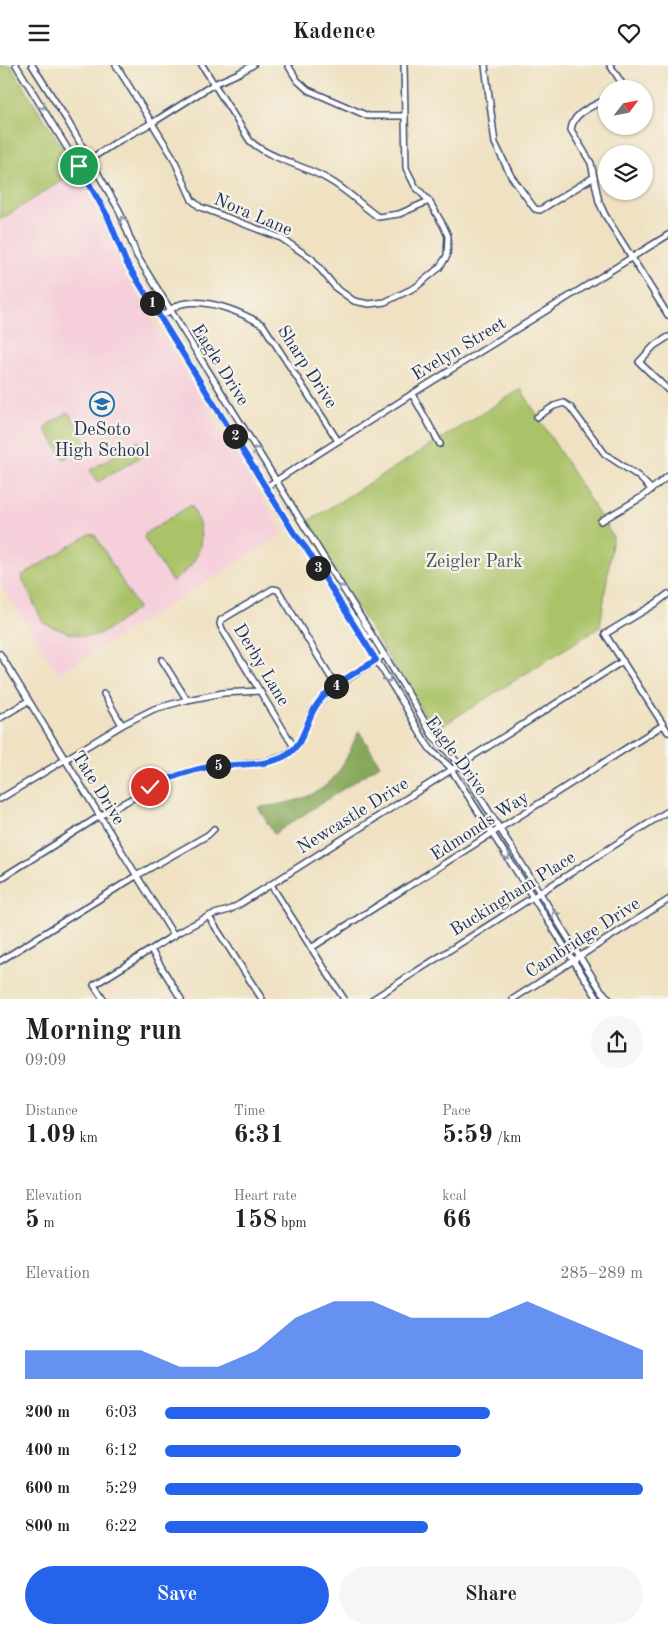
<!DOCTYPE html>
<html lang="en">
<head>
<meta charset="utf-8">
<style>
	body { margin:0; font-family:"Old Standard TT",serif; background:#f6f6f6; color:#222; height:100vh; display:flex; flex-direction:column; font-size:19px; white-space:nowrap }
	* { box-sizing:border-box; margin:0 }
	p { font-size:16px; color:#767676 }
	.icon { flex:none; width:28px; height:28px; fill:none; stroke:currentColor; stroke-width:2; stroke-linecap:round; stroke-linejoin:round }
	.map { position:relative; height:934px; overflow:hidden }
	.drawer { display:flex; flex-direction:column; background:#fff; flex:1 }
	.drawer>* { flex:none }
	.needle { width:32px; rotate:58deg }
	.controls { position:absolute; left:598px; top:15px; display:grid; gap:10px }
	.controls a { display:grid; place-items:center; width:55px; height:55px; border-radius:50%; background:#fff; box-shadow:0 1px 4px #0004; font-size:25px }
	.pin { position:absolute; display:grid; place-items:center; width:42px; height:42px; color:#fff; margin:-21px; border:2px solid #fff; border-radius:50%; box-shadow:0 1px 5px #0007 }
	.km { position:absolute; width:25px; height:25px; margin:-12px; border-radius:50%; background:#222; color:#fff; font-size:14px; line-height:25px; text-align:center }
	.round { display:grid; place-items:center; flex:none; width:52px; height:52px; border-radius:26px; background:#f6f6f6 }
	.headline { display:flex; align-items:center; justify-content:space-between; height:85px; padding:0 25px }
	h1 { font-size:28px; font-weight:800; line-height:38px }
	.stats { display:grid; grid-template-columns:repeat(3,1fr); gap:8px; height:85px; padding:5px 25px }
	.stats div { display:grid; align-content:center }
	.stats b { font-size:25px; font-weight:800 }
	.stats small { font-size:14px; font-weight:400 }
	.stats p { font-size:14px }
	.chart { height:140px; padding:10px 25px }
	.chart p { display:flex; justify-content:space-between }
	.chart svg { width:100%; height:90px; margin-top:5px; fill:#2563eb; opacity:.7 }
	.action { display:flex; gap:10px; margin-top:auto; padding:10px 25px }
	.action a { flex:1; height:58px; border-radius:30px; background:#2563eb; color:#fff; font-size:20px; font-weight:800; line-height:58px; text-align:center }
	.action a+a { background:#f6f6f6; color:#222 }
	ul { padding:0 25px; list-style:none; font-size:16px }
	li { display:grid; grid-template-columns:80px 60px 1fr; align-items:center; height:38px }
	li i { height:12px; border-radius:6px; background:#2563eb }
	header { display:flex; justify-content:space-between; align-items:center; height:65px; padding:0 25px; background:#fff; font-size:22px; font-weight:800 }
	.map>svg:first-child { display:block }
	.built { fill:#f5cfda }
	.green { fill:#aac268; stroke:#627863 }
	.forest { fill:#87a85c; stroke:#516c5d }
	.lines { fill:none; stroke-linecap:round; stroke-linejoin:round }
	.minor-casing { stroke:#3b4a6d; stroke-width:8 }
	.minor { stroke:#fff; stroke-width:5 }
	.oneway { stroke:#8d97ae }
	.route-casing { stroke:#fff; stroke-width:10 }
	.route { stroke:#2563eb; stroke-width:6 }
	.labels { text-anchor:middle; dominant-baseline:central; stroke-width:4.5; stroke-linejoin:round; paint-order:stroke }
	.street-label { font-size:18px; fill:#1b2f5e; stroke:#f7f3e8 }
	.poi-label { font-size:18px; fill:#1b2f5e; stroke:#f7f3e8 }
	.park-label { font-size:18px; fill:#3f5460; stroke:#f7f3e8 }
</style>
</head>
<body>
<header><svg class="icon" aria-label="menu" viewBox="0 0 24 24"><path d="M4 6h16M4 12h16M4 18h16"/></svg>Kadence<svg class="icon" aria-label="heart" viewBox="0 0 24 24"><path d="M12 20l-8-8c-3-5 5-10 8-4 3-6 11-1 8 4z"/></svg></header>
<div class="map">
<svg width="668" height="934" viewBox="0 0 668 934">
	<rect width="100%" height="100%" fill="#f7f3e8"/>
	<filter id="ink" filterUnits="userSpaceOnUse"><feTurbulence type="fractalNoise" baseFrequency=".02" numOctaves="2"/><feDisplacementMap in="SourceGraphic" scale="10" xChannelSelector="R" yChannelSelector="G"/><feConvolveMatrix kernelMatrix="1 2 1 2 8 2 1 2 1" color-interpolation-filters="sRGB"/></filter>
	<filter id="wash" filterUnits="userSpaceOnUse"><feTurbulence type="fractalNoise" baseFrequency=".0096" numOctaves="4" result="noise"/><feDisplacementMap in="SourceGraphic" scale="20" xChannelSelector="R" yChannelSelector="G"/><feGaussianBlur stdDeviation="1.12" result="paint"/><feColorMatrix in="noise" values="0 0 0 0 0 0 0 0 0 0 0 0 0 0 0 0 0 1.4 0 .05"/><feComposite in="paint" operator="in"/></filter>
	<g filter="url(#wash)">
		<rect width="100%" height="100%" fill="#efe1c1"/>
		<polygon class="built" points="0,0 10,0 79,109 100,147 125,209 284,469 58,609 0,519"/>
		<g class="green">
			<polygon points="0,0 10,0 77,106 0,155"/>
			<polygon points="521,324 613,472 600,562 434,666 305,458"/>
			<polygon points="68,347 88,378 64,394 44,362"/>
			<polygon points="139,376 147,388 98,417 90,405"/>
			<path d="M191 440C209 472 202 497 172 517L144 473 146 468Z"/>
			<path d="M90 469 95 470 138 543C96 574 94 580 43 558L21 511Z"/>
		</g>
		<path class="forest" d="M359 666 380 700 274 769 258 742C290 739 325 732 342 701 349 690 353 677 359 666Z"/>
	</g>
	<g filter="url(#ink)">
		<g class="lines">
			<defs>
				<g id="minor">
					<polyline points="16,0 93,125 108,152 126,197 294,468 306,483 405,641 424,675 431,685 449,701 598,934"/>
					<polyline points="32,0 67,55 119,145 137,191 414,638 432,670 460,700 600,924 609,934"/>
					<polyline points="116,0 173,92 192,135 200,142 281,173 312,194 336,223 354,236 369,239 385,237 416,222 439,203 447,191 448,171 443,160 429,136 415,121 406,103 404,0"/>
					<path d="M202 0 250 76C270 94 304 100 329 115 347 125 361 140 378 152L399 149 429 136"/>
					<polyline points="288,0 297,15 308,25 368,51 405,51"/>
					<polyline points="485,0 495,78 511,111 532,140 535,144 540,145 594,112"/>
					<polyline points="610,0 621,17 620,24"/>
					<path d="M606 34C592 42 573 47 571 65L591 98 599 137 605 150 668 250"/>
					<polyline points="79,101 120,75 152,58 214,19 239,8 253,0"/>
					<path d="M161 252C167 248 174 241 181 239 208 233 241 247 263 260L338 376"/>
					<polyline points="668,272 654,281 639,297 668,325"/>
					<polyline points="412,329 440,379"/>
					<polyline points="537,352 554,341 564,338 570,342 605,389 638,411 651,424"/>
					<polyline points="266,422 412,329 668,170"/>
					<polyline points="601,456 642,432 668,411"/>
					<polyline points="668,529 655,539 605,569 668,667"/>
					<polyline points="348,546 357,557 367,573 372,571"/>
					<polyline points="0,589 174,871"/>
					<polyline points="162,595 187,635"/>
					<polyline points="104,629 122,660"/>
					<polyline points="0,653 28,636"/>
					<polyline points="294,682 222,564 220,559 221,555 273,524 278,525 336,621"/>
					<polyline points="0,734 122,660 154,644 187,635 223,628 260,626"/>
					<polyline points="0,814 100,751 171,712 208,702 265,697 287,690 300,676 313,645 328,627 384,590"/>
					<polyline points="271,820 344,934"/>
					<polyline points="209,852 262,934"/>
					<polyline points="311,883 663,660"/>
					<polyline points="151,885 181,934"/>
					<polyline points="0,896 136,811 208,770 214,764"/>
					<polyline points="103,934 94,920 179,867 211,850 229,845 240,839 623,596"/>
					<polyline points="373,934 668,746"/>
					<polyline points="513,934 668,835"/>
				</g>
			</defs>
			<use href="#minor" class="minor-casing"/>
			<use href="#minor" class="minor"/>
		</g>
		<defs><path id="oneway-chevron" d="M-2-3.5L2.5 0L-2 3.5" fill="none" stroke-width="1.6" stroke-linecap="round" stroke-linejoin="round" transform="scale(1.25)"/></defs>
		<g class="oneway">
			<use href="#oneway-chevron" transform="translate(42 41) rotate(58)"/>
			<use href="#oneway-chevron" transform="translate(123 155) rotate(-110)"/>
			<use href="#oneway-chevron" transform="translate(256 385) rotate(-122)"/>
			<use href="#oneway-chevron" transform="translate(342 523) rotate(-122)"/>
			<use href="#oneway-chevron" transform="translate(388 614) rotate(58)"/>
			<use href="#oneway-chevron" transform="translate(507 792) rotate(57)"/>
			<use href="#oneway-chevron" transform="translate(555 849) rotate(-122)"/>
		</g>
	</g>
	<g class="lines" filter="url(#ink)">
		<defs>
			<path id="route" d="M79 101 108 152 126 197 294 468 306 483 376 595C356 608 332 619 318 638 305 655 306 677 287 690 266 703 232 698 208 702 188 706 169 713 150 722"/>
		</defs>
		<use href="#route" class="route-casing"/>
		<use href="#route" class="route"/>
	</g>
	<defs>
		<symbol id="school-ring" viewBox="-11 -11 22 22"><circle r="9.5" fill="#f7f3e8" stroke="#1f6fb2" stroke-width="1.5"/><path d="M0-5L7-2L0 1L-7-2ZM-4 1L0 2.5L4 1V4Q0 6-4 4Z" fill="#1f6fb2"/></symbol>
	</defs>
	<g fill-rule="evenodd">
		<use href="#school-ring" x="88" y="325" width="28" height="28"/>
	</g>
	<g class="labels">
		<g class="street-label">
			<text transform="translate(253 150) rotate(23)">Nora Lane</text>
			<text transform="translate(459 284) rotate(-31)">Evelyn Street</text>
			<text transform="translate(220 300) rotate(58)">Eagle Drive</text>
			<text transform="translate(307 302) rotate(57)">Sharp Drive</text>
			<text transform="translate(261 600) rotate(59)">Derby Lane</text>
			<text transform="translate(456 691) rotate(54)">Eagle Drive</text>
			<text transform="translate(98 723) rotate(58)">Tate Drive</text>
			<text transform="translate(353 751) rotate(-32)">Newcastle Drive</text>
			<text transform="translate(480 761) rotate(-33)">Edmonds Way</text>
			<text transform="translate(513 829) rotate(-32)">Buckingham Place</text>
			<text transform="translate(583 873) rotate(-33)">Cambridge Drive</text>
		</g>
		<g class="poi-label">
			<text x="102" y="365">DeSoto<tspan x="102" dy="21">High School</tspan></text>
		</g>
		<g class="park-label">
			<text x="474" y="497">Zeigler Park</text>
		</g>
	</g>
</svg>
<div class="controls">
<a><svg class="needle" viewBox="-14 -14 28 28"><path d="M0-13l5 13h-10z" fill="#e53935"/><path d="M0 13l5-13h-10z" fill="#767676"/></svg></a>
<a><svg class="icon" aria-label="layers" viewBox="0 0 24 24"><path d="M12 4l9 5-9 5-9-5zM3 14l9 5 9-5"/></svg></a>
</div>
<div class="pin" style="left:79px;top:101px;background:#1e9e55"><svg class="icon" aria-label="arrive" viewBox="0 0 24 24"><path d="M6 21V4h12l-3 4 3 4H6"/></svg></div>
<div class="pin" style="left:150px;top:722px;background:#d93025"><svg class="icon" aria-label="check" viewBox="0 0 24 24"><path d="M5 12l5 5 9-10"/></svg></div>
<b class="km" style="left:152px;top:238px">1</b>
<b class="km" style="left:235px;top:371px">2</b>
<b class="km" style="left:318px;top:503px">3</b>
<b class="km" style="left:336px;top:621px">4</b>
<b class="km" style="left:218px;top:701px">5</b>
</div>
<section class="drawer">
<div class="headline"><div><h1>Morning run</h1><p>09:09</p></div><a class="round"><svg class="icon" aria-label="share" viewBox="0 0 24 24"><path d="M12 15V3M7 8l5-5 5 5M5 13v7h14v-7"/></svg></a></div>
<div class="stats">
<div><p>Distance</p><b>1.09<small> km</small></b></div>
<div><p>Time</p><b>6:31</b></div>
<div><p>Pace</p><b>5:59<small> /km</small></b></div>
</div>
<div class="stats">
<div><p>Elevation</p><b>5<small> m</small></b></div>
<div><p>Heart rate</p><b>158<small> bpm</small></b></div>
<div><p>kcal</p><b>66</b></div>
</div>
<div class="chart"><p><span>Elevation</span>285–289 m</p>
<svg viewBox="0 0 160 44" preserveAspectRatio="none"><path d="M0 44V30L10 30L20 30L30 30L40 38L50 38L60 30L70 14L80 6L90 6L100 14L110 14L120 14L130 6L140 14L150 22L160 30V44z"/></svg>
</div>
<ul>
<li><b>200 m</b>6:03<i style="width:68%"></i></li>
<li><b>400 m</b>6:12<i style="width:62%"></i></li>
<li><b>600 m</b>5:29<i style="width:100%"></i></li>
<li><b>800 m</b>6:22<i style="width:55%"></i></li>
</ul>
<div class="action"><a>Save</a><a>Share</a></div>
</section>
</body>
</html>
